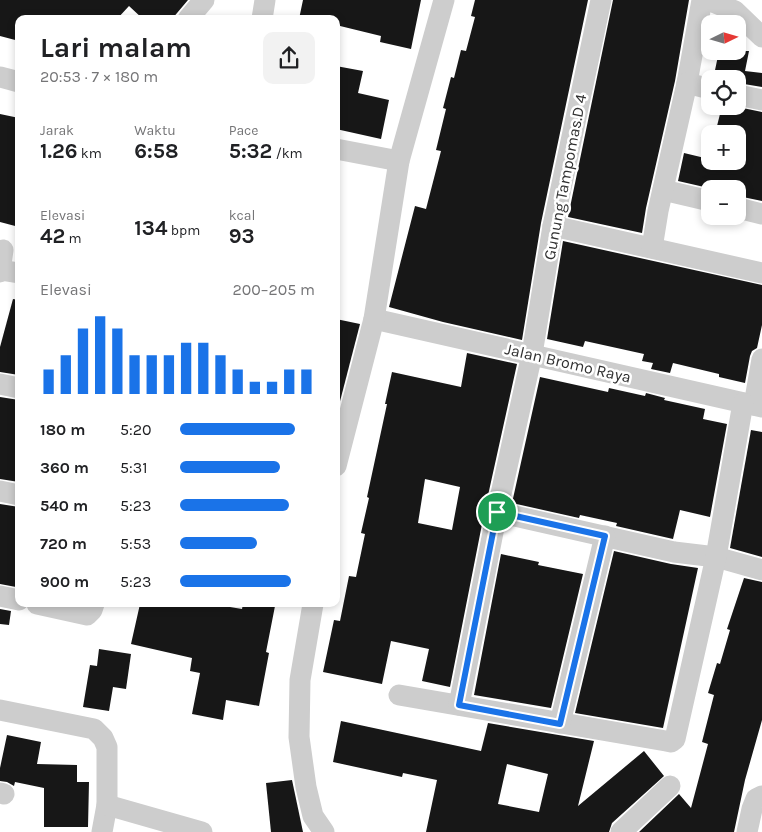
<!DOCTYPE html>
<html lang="id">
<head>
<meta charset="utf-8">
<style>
	body { margin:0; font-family:Karla,sans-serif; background:#f2f2f2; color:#202124; height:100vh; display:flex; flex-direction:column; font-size:19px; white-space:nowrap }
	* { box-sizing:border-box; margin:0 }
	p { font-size:16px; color:#757577 }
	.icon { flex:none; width:28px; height:28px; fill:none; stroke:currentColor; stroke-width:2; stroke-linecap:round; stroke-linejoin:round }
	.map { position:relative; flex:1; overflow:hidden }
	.sheet { position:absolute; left:15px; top:15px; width:325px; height:592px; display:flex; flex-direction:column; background:#fff; border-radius:10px; box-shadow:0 2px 8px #0003 }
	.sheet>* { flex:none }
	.needle { width:32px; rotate:85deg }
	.buttons { position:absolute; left:701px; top:15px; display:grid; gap:10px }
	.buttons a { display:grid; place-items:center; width:45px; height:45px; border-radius:10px; background:#fff; box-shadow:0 2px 8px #0003; font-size:25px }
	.pin { position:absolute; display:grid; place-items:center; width:42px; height:42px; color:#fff; margin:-21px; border:2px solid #fff; border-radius:50%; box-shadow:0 1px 5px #0007 }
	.round { display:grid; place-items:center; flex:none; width:52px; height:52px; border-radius:10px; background:#f2f2f2 }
	.headline { display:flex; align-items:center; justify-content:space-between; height:85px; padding:0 25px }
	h1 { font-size:28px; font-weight:700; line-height:38px }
	.stats { display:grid; grid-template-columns:repeat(3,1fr); gap:8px; height:85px; padding:5px 25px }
	.stats div { display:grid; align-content:center }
	.stats b { font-size:21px; font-weight:700 }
	.stats small { font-size:14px; font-weight:400 }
	.stats p { font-size:14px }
	.chart { height:140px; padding:10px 25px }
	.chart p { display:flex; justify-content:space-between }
	.chart svg { width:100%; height:90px; margin-top:5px; stroke:#1a73e8; stroke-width:6 }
	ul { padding:0 25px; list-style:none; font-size:16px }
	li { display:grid; grid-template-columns:80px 60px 1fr; align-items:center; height:38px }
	li i { height:12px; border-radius:6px; background:#1a73e8 }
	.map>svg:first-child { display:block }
	.building { fill:#171717; fill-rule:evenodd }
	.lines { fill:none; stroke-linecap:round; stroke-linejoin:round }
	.minor { stroke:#cdcdcd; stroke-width:21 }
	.route-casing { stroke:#fff; stroke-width:10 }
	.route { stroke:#1a73e8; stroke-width:6 }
	.labels { text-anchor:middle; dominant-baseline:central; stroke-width:5; stroke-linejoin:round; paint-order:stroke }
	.street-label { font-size:16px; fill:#303030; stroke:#fff }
</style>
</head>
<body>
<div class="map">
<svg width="762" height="832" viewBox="0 0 762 832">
	<rect width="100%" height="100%" fill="#fff"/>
	<g class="building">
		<polygon points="0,0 188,0 172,19 143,19 129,6 117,19 19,19 19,41 0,36"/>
		<polygon points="303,0 421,0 411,49 380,42 381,36 336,25 336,19 299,19"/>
		<polygon points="475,0 588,0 541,223 522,340 443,322 389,307 415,206 426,209 441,151 436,150 446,109 443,108 451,77 454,78 461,50 466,51 475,17 471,16"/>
		<polygon points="613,0 689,0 675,81 646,208 642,233 568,217"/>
		<polygon points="719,51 749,51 745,71 762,73 762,87 738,83 738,79 728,79 714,75"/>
		<polygon points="336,66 363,71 358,93 389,100 381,139 336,129"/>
		<polygon points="722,106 733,106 762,112 762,201 738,196 738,189 713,189 678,181 684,153 709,159 710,155 710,161 738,161 738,134 715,134"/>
		<polygon points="0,114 19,118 19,227 0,222"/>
		<polygon points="563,241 762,285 762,325 757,348 752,351 750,356 745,383 719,377 719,374 673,363 670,373 651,369 653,363 642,361 644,354 585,341 583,347 547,339"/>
		<polygon points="13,299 19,300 19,375 0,372 0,347"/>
		<polygon points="336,319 360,324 338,409 336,408"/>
		<path d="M467 353 517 364 485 509 450 687 422 681 429 649 391 641 382 684 323 672 334 620 340 621 349 576 356 577 365 534 361 533 369 498 367 497 387 404H385L392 372 461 387ZM425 479 460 487 452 530 418 523Z"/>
		<polygon points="540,377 608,392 609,388 645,396 646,393 665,398 664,400 705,409 703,419 727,424 710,517 680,510 673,539 616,526 617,523 580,515 579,518 512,503"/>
		<polygon points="0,397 19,400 19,482 0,479"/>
		<polygon points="751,430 762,432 762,557 730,548"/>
		<polygon points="0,504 19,507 19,574 16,587 0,584"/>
		<polygon points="614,551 671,564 698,568 663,728 575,713"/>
		<polygon points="501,554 539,562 538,565 583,574 551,708 474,695"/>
		<polygon points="744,578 762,582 762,720 745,780 734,832 639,832 679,794 691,808 708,744 702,742 714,695 708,693 717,663 720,664 730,630 727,629"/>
		<polygon points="140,604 212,604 242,609 243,604 262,604 275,606 266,652 269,653 259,706 226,700 223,720 192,714 200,673 190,671 192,658 131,644"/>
		<polygon points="0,609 11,611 9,625 0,624"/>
		<polygon points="99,649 131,654 126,689 113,687 109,711 83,707 90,665 97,666"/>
		<path d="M341 721 481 751 488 723 594 741 578 806 644 751 664 776 612 823 609 832H426L437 780 403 773 402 777 333 762ZM507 764 548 774 539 812 498 804Z"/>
		<polygon points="7,735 41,742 37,764 77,765 77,782 89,782 88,827 44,827 44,788 15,782 14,786 7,782 0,781 0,768"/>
		<polygon points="292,780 303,832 271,832 266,783"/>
	</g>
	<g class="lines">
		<g class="minor">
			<polyline points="702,0 687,83 710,89"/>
			<polyline points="708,0 735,11 762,37"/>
			<polyline points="188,19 204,0"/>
			<polyline points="262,19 265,0"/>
			<polyline points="0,77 19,82"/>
			<polyline points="738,95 762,100"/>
			<polyline points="336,149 399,161"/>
			<polyline points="663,190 710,201"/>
			<polyline points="738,208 762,214"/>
			<polyline points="553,226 762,273"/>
			<polyline points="652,248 658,211 687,83"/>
			<polyline points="1,270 19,273"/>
			<polyline points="0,272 3,250"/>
			<polyline points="374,319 762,407"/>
			<polyline points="0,384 19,388"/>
			<polyline points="754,405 762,359"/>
			<polyline points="336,466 374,319 399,161 444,0"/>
			<polyline points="0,491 19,495"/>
			<polyline points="497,512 674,552 716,557 762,570"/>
			<polyline points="0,596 19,600"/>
			<polyline points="37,604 87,615 92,610 94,604"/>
			<polyline points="313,604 300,680 299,737 306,787 313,816 324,832"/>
			<polyline points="399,695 666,741 671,742 675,739 716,557 743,403"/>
			<polyline points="459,705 497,512 532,354 553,226 601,0"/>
			<polyline points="0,710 94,729 103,738 107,747 107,805 102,832"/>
			<polyline points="560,723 605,536"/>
			<polyline points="0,793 4,794"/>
			<polyline points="107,805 202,832"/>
			<polyline points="621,832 670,786"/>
			<polyline points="747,832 752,809 756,799 762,796"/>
		</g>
	</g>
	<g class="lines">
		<defs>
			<polygon id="route" points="497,512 605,536 560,724 459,705"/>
		</defs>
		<use href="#route" class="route-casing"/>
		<use href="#route" class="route"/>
	</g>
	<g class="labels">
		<g class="street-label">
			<text transform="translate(565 177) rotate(-79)">Gunung Tampomas.D 4</text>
			<text transform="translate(568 363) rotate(13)">Jalan Bromo Raya</text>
		</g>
	</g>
</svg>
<div class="buttons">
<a><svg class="needle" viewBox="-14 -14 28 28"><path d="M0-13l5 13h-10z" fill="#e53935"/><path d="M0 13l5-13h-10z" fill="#757577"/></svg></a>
<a><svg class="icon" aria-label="locate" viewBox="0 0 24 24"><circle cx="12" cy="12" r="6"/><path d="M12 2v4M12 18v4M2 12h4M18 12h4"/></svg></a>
<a>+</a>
<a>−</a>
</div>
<div class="pin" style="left:497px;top:512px;background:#1e9e55"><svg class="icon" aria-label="arrive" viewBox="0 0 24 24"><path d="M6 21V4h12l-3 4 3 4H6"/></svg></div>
<section class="sheet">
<div class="headline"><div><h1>Lari malam</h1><p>20:53 · 7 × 180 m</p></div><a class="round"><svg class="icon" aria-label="share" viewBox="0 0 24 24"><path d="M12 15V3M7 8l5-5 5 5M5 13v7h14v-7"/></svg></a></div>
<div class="stats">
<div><p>Jarak</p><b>1.26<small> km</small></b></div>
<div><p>Waktu</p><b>6:58</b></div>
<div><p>Pace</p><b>5:32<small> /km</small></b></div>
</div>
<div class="stats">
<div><p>Elevasi</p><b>42<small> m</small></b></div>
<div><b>134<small> bpm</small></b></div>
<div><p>kcal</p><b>93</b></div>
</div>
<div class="chart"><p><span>Elevasi</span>200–205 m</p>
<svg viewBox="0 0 160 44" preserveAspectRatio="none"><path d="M5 44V32M15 44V25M25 44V12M35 44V6M45 44V12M55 44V25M65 44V25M75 44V25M85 44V19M95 44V19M105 44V25M115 44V32M125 44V38M135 44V38M145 44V32M155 44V32"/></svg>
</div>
<ul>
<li><b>180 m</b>5:20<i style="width:85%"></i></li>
<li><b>360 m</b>5:31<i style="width:74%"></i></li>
<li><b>540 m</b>5:23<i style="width:81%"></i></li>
<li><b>720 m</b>5:53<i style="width:57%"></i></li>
<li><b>900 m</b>5:23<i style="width:82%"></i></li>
</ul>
</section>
</div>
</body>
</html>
